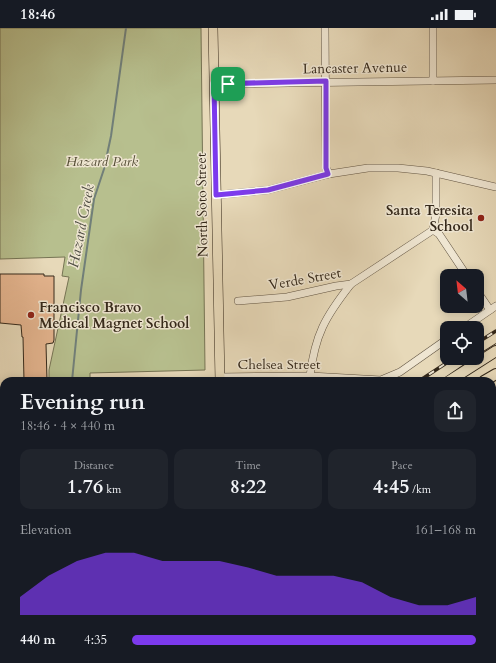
<!DOCTYPE html>
<html lang="en">
<head>
<meta charset="utf-8">
<style>
	body { margin:0; font-family:Cardo,serif; background:#20242c; color:#f1f3f6; height:100vh; display:flex; flex-direction:column; font-size:15px; white-space:nowrap }
	* { box-sizing:border-box; margin:0 }
	p { font-size:13px; color:#9ea1a6 }
	.icon { flex:none; width:22px; height:22px; fill:none; stroke:currentColor; stroke-width:2; stroke-linecap:round; stroke-linejoin:round }
	.map { position:relative; flex:1; overflow:hidden }
	.sheet { position:absolute; left:0px; top:349px; width:496px; height:286px; display:flex; flex-direction:column; background:#171b24; border-radius:12px 12px 0 0; box-shadow:0 2px 10px #0003 }
	.sheet>* { flex:none }
	.needle { width:26px; rotate:332deg }
	.buttons { position:absolute; left:440px; top:241px; display:grid; gap:8px }
	.buttons a { display:grid; place-items:center; width:44px; height:44px; border-radius:8px; background:#171b24; box-shadow:0 2px 10px #0003; font-size:20px }
	.pin { position:absolute; display:grid; place-items:center; width:34px; height:34px; color:#fff; margin:-17px; border-radius:8px; box-shadow:0 2px 6px #0006 }
	.round { display:grid; place-items:center; flex:none; width:42px; height:42px; border-radius:12px; background:#20242c }
	.summary { display:flex; align-items:center; justify-content:space-between; height:68px; padding:0 20px }
	h1 { font-size:22px; font-weight:700; line-height:30px }
	.figures { display:grid; grid-template-columns:repeat(3,1fr); gap:6px; height:68px; padding:4px 20px }
	.figures div { display:grid; align-content:center; border-radius:10px; background:#20242c; text-align:center }
	.figures b { font-size:20px; font-weight:700 }
	.figures small { font-size:11px; font-weight:400 }
	.figures p { font-size:11px }
	.chart { height:112px; padding:8px 20px }
	.chart p { display:flex; justify-content:space-between }
	.chart svg { width:100%; height:72px; margin-top:4px; fill:#7c3aed; opacity:.7 }
	ul { padding:0 20px; list-style:none; font-size:13px }
	li { display:grid; grid-template-columns:64px 48px 1fr; align-items:center; height:30px }
	li i { height:10px; border-radius:5px; background:#7c3aed }
	.status { display:flex; justify-content:space-between; align-items:center; height:28px; padding:0 20px; background:#171b24; direction:ltr }
	.status svg { height:11px; fill:currentColor }
	.map>svg:first-child { display:block }
	.green { fill:#b7bf8e; stroke:#767454 }
	.lines { fill:none; stroke-linecap:round; stroke-linejoin:round }
	.stream { stroke:#717f79; stroke-width:2 }
	.building { fill:#e4b48e; stroke:#34281a }
	.minor-casing { stroke:#615442; stroke-width:8 }
	.major-casing { stroke:#34281a; stroke-width:10 }
	.highway-casing { stroke:#34281a; stroke-width:12 }
	.minor { stroke:#efe6d2; stroke-width:7 }
	.major { stroke:#e7d9b9; stroke-width:9 }
	.highway { stroke:#e7d9b9; stroke-width:10 }
	.rail-casing { stroke:#34281a; stroke-width:3.5 }
	.rail { stroke:#efe6d2; stroke-width:2; stroke-dasharray:6; stroke-linecap:butt }
	.route-casing { stroke:#fff; stroke-width:8 }
	.route { stroke:#7c3aed; stroke-width:5 }
	.poi-dot { fill:#8f2418; stroke:#efe6d2; stroke-width:1.5 }
	.labels { text-anchor:middle; dominant-baseline:central; stroke-width:3; stroke-linejoin:round; paint-order:stroke }
	.street-label { font-size:14px; fill:#34281a; stroke:#efe6d2 }
	.park-label { font-size:14px; font-style:italic; fill:#554e37; stroke:#efe6d2 }
	.poi-label { font-size:14px; font-weight:bold; fill:#34281a; stroke:#efe6d2; text-anchor:end }
	.water-label { font-size:15px; font-style:italic; fill:#4d4c42; stroke:#efe6d2 }
</style>
</head>
<body>
<div class="status"><b>18:46</b><svg viewBox="0 0 49 12"><path d="M0 12V9h3v3zM5 12V6h3v6zM10 12V3h3v9zM15 12V0h3v12zM26 1h20v11H26zM47 4h2v5h-2z"/></svg></div>
<div class="map">
<svg width="496" height="635" viewBox="0 0 496 635">
	<rect width="100%" height="100%" fill="#e7d9b9"/>
	<filter id="stains"><feTurbulence type="fractalNoise" baseFrequency=".005" numOctaves="4"/><feColorMatrix values="0 0 0 0 .2 0 0 0 0 .09 0 0 0 0 .02 0 0 0 .5 -.17"/></filter>
	<radialGradient id="worn" r=".72"><stop offset=".6" stop-color="#630" stop-opacity="0"/><stop offset="1" stop-color="#630" stop-opacity=".3"/></radialGradient>
	<polygon class="green" points="0,0 201,0 205,342 90,345 90,353 49,353 49,342 69,249 62,248 65,229 0,231"/>
	<g class="lines">
		<g class="stream">
			<polyline points="72,353 81,262 94,171 104,141 111,108 126,0"/>
			<polyline points="80,631 80,635"/>
		</g>
	</g>
	<polygon class="building" points="0,246 44,246 44,248 54,248 54,312 53,315 46,316 47,353 24,353 23,309 22,309 21,297 0,295"/>
	<g class="lines">
		<defs>
			<g id="minor">
				<polyline points="325,0 326,140 329,146"/>
				<polyline points="433,0 433,53"/>
				<polyline points="214,56 496,52"/>
				<polyline points="436,145 436,186 433,202 439,206 467,248"/>
				<polyline points="216,167 268,162 329,146 368,140 398,140 427,143 496,159"/>
				<polyline points="477,263 490,282"/>
				<polyline points="238,273 287,269 336,258 351,256 433,202"/>
				<polyline points="464,300 496,278"/>
				<path d="M310 348C315 307 325 289 351 256"/>
				<polyline points="220,349 310,348 381,352 400,344 447,311"/>
				<polyline points="0,409 4,409"/>
				<polyline points="448,631 450,635"/>
				<polyline points="488,635 496,630"/>
			</g>
			<g id="major">
				<polyline points="213,0 220,353"/>
				<polyline points="492,502 496,499"/>
				<polyline points="0,623 4,623"/>
				<polyline points="228,631 229,635"/>
			</g>
			<g id="highway">
				<polyline points="477,321 496,309"/>
				<polyline points="430,353 464,330"/>
				<polyline points="449,353 496,323"/>
				<polyline points="484,353 496,346"/>
				<polyline points="492,376 496,372"/>
				<polyline points="492,408 496,405"/>
				<polyline points="492,433 496,430"/>
				<polyline points="128,635 131,631"/>
				<polyline points="143,635 146,631"/>
				<polyline points="159,635 162,631"/>
				<polyline points="180,635 184,631"/>
				<polyline points="217,635 220,631"/>
				<polyline points="248,635 251,631"/>
			</g>
		</defs>
		<use href="#minor" class="minor-casing"/>
		<use href="#major" class="major-casing"/>
		<use href="#highway" class="highway-casing"/>
		<use href="#minor" class="minor"/>
		<use href="#major" class="major"/>
		<use href="#highway" class="highway"/>
		<defs>
			<g id="rail">
				<polyline points="477,315 496,303"/>
				<polyline points="419,353 454,330"/>
				<polyline points="116,635 119,631"/>
			</g>
		</defs>
		<use href="#rail" class="rail-casing"/>
		<use href="#rail" class="rail"/>
	</g>
	<g class="lines">
		<defs>
			<polygon id="route" points="326,53 326,140 328,146 268,162 216,167 214,56"/>
		</defs>
		<use href="#route" class="route-casing"/>
		<use href="#route" class="route"/>
	</g>
	<g class="poi-dot">
		<circle cx="481" cy="190" r="4"/>
		<circle cx="31" cy="287" r="4"/>
	</g>
	<g class="labels">
		<g class="street-label">
			<text transform="translate(355 40) rotate(-1)">Lancaster Avenue</text>
			<text transform="translate(202 177) rotate(-91)">North Soto Street</text>
			<text transform="translate(305 251) rotate(-10)">Verde Street</text>
			<text x="279" y="336">Chelsea Street</text>
		</g>
		<g class="park-label">
			<text x="102" y="133">Hazard Park</text>
		</g>
		<g class="poi-label">
			<text x="473" y="182">Santa Teresita<tspan x="473" dy="16">School</tspan></text>
			<text x="39" y="279" text-anchor="start">Francisco Bravo<tspan x="39" dy="16">Medical Magnet School</tspan></text>
		</g>
		<g class="water-label">
			<text transform="translate(81 198) rotate(-79)">Hazard Creek</text>
		</g>
	</g>
	<rect width="100%" height="100%" filter="url(#stains)"/>
	<rect width="100%" height="100%" fill="url(#worn)"/>
</svg>
<div class="buttons">
<a><svg class="needle" viewBox="-14 -14 28 28"><path d="M0-13l5 13h-10z" fill="#e53935"/><path d="M0 13l5-13h-10z" fill="#9ea1a6"/></svg></a>
<a><svg class="icon" aria-label="locate" viewBox="0 0 24 24"><circle cx="12" cy="12" r="6"/><path d="M12 2v4M12 18v4M2 12h4M18 12h4"/></svg></a>
</div>
<div class="pin" style="left:228px;top:56px;background:#1e9e55"><svg class="icon" aria-label="arrive" viewBox="0 0 24 24"><path d="M6 21V4h12l-3 4 3 4H6"/></svg></div>
<section class="sheet">
<div class="summary"><div><h1>Evening run</h1><p>18:46 · 4 × 440 m</p></div><a class="round"><svg class="icon" aria-label="share" viewBox="0 0 24 24"><path d="M12 15V3M7 8l5-5 5 5M5 13v7h14v-7"/></svg></a></div>
<div class="figures">
<div><p>Distance</p><b>1.76<small> km</small></b></div>
<div><p>Time</p><b>8:22</b></div>
<div><p>Pace</p><b>4:45<small> /km</small></b></div>
</div>
<div class="chart"><p><span>Elevation</span>161–168 m</p>
<svg viewBox="0 0 160 44" preserveAspectRatio="none"><path d="M0 44V33L10 20L20 11L30 6L40 6L50 11L60 11L70 11L80 15L90 20L100 20L110 20L120 24L130 33L140 38L150 38L160 33V44z"/></svg>
</div>
<ul>
<li><b>440 m</b>4:35<i style="width:100%"></i></li>
</ul>
</section>
</div>
</body>
</html>
